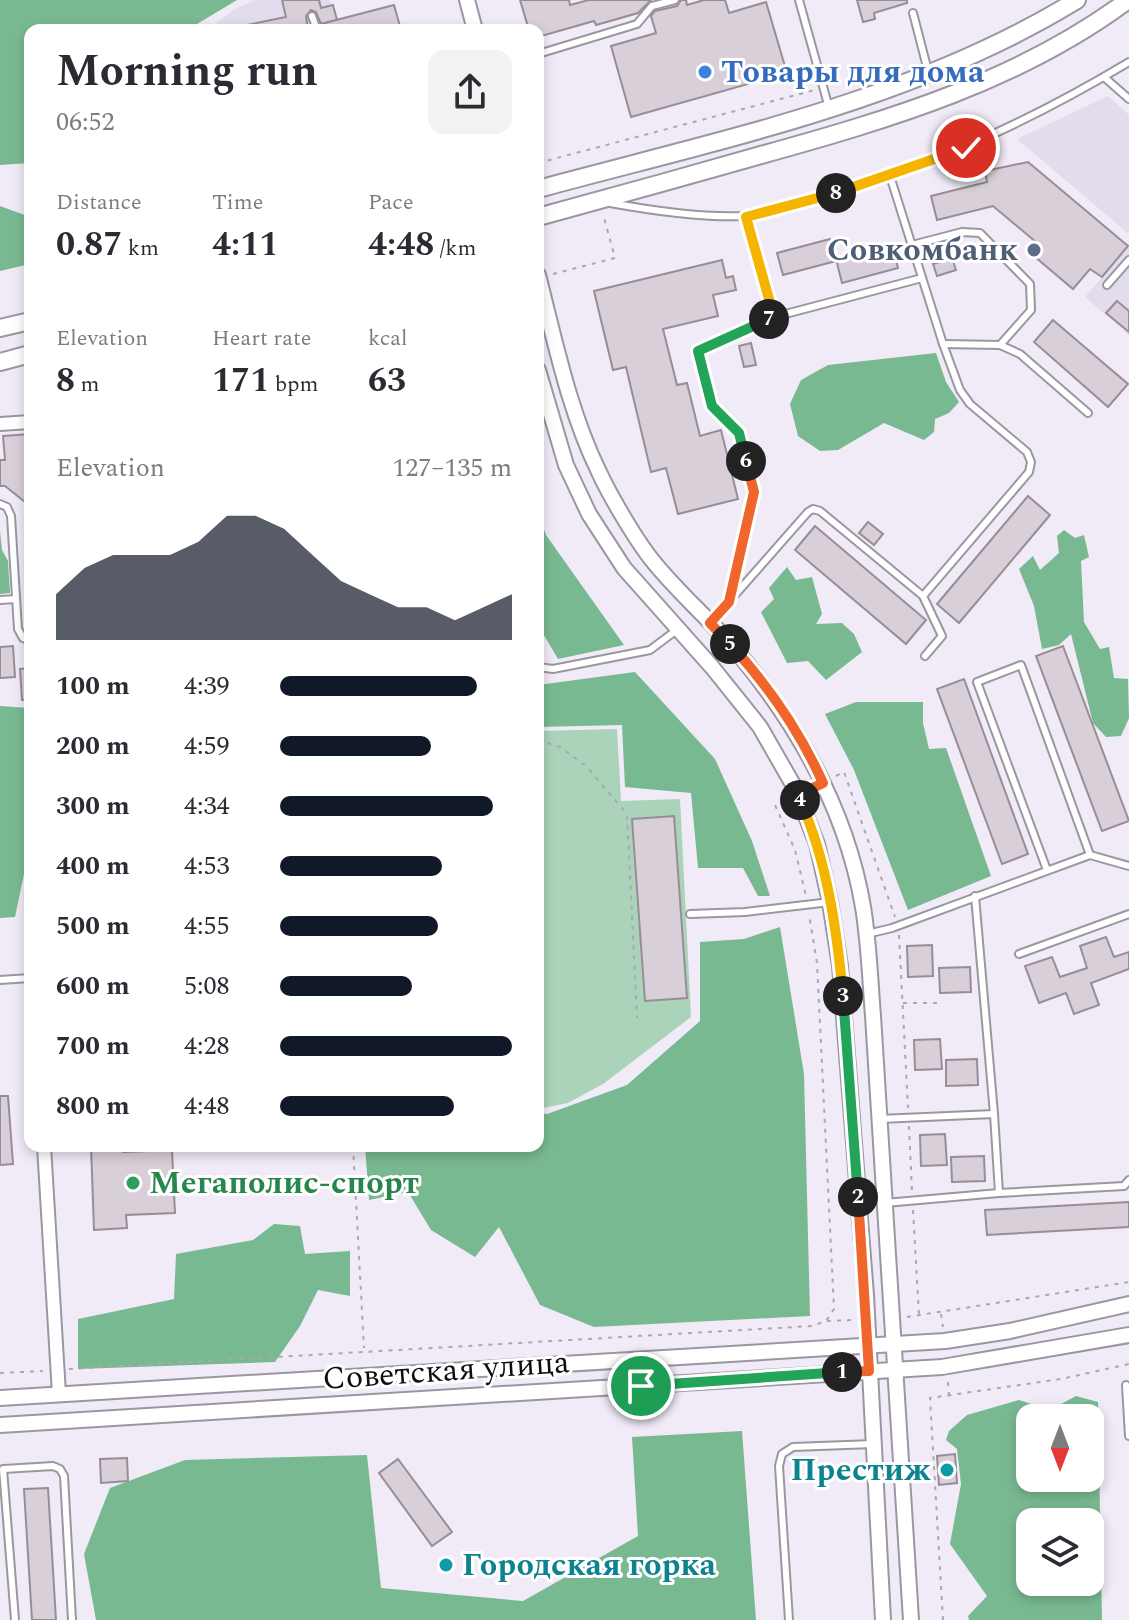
<!DOCTYPE html>
<html lang="en">
<head>
<meta charset="utf-8">
<style>
	body { margin:0; font-family:Spectral,serif; background:#f2f2f3; color:#2b2b33; height:100vh; display:flex; flex-direction:column; font-size:30px; white-space:nowrap }
	* { box-sizing:border-box; margin:0 }
	p { font-size:26px; color:#7c7c81 }
	.icon { flex:none; width:44px; height:44px; fill:none; stroke:currentColor; stroke-width:2; stroke-linecap:round; stroke-linejoin:round }
	.map { position:relative; flex:1; overflow:hidden }
	.panel { position:absolute; left:24px; top:24px; width:520px; height:1128px; display:flex; flex-direction:column; background:#fff; border-radius:16px; box-shadow:0 4px 12px #0003 }
	.panel>* { flex:none }
	.needle { width:52px; rotate:180deg }
	.fabs { position:absolute; left:1016px; top:1404px; display:grid; gap:16px }
	.fabs a { display:grid; place-items:center; width:88px; height:88px; border-radius:16px; background:#fff; box-shadow:0 4px 12px #0003; font-size:40px }
	.pin { position:absolute; display:grid; place-items:center; width:68px; height:68px; color:#fff; margin:-34px; border:4px solid #fff; border-radius:50%; box-shadow:0 2px 8px #0007 }
	.km { position:absolute; width:40px; height:40px; margin:-20px; border-radius:50%; background:#222; color:#fff; font-size:22px; line-height:40px; text-align:center }
	.round { display:grid; place-items:center; flex:none; width:84px; height:84px; border-radius:16px; background:#f2f2f3 }
	.head { display:flex; align-items:center; justify-content:space-between; height:136px; padding:0 32px }
	h1 { font-size:44px; font-weight:700; line-height:60px }
	.figures { display:grid; grid-template-columns:repeat(3,1fr); gap:12px; height:136px; padding:8px 32px }
	.figures div { display:grid; align-content:center }
	.figures b { font-size:34px; font-weight:700 }
	.figures small { font-size:22px; font-weight:400 }
	.figures p { font-size:22px }
	.chart { height:224px; padding:16px 32px }
	.chart p { display:flex; justify-content:space-between }
	.chart svg { width:100%; height:144px; margin-top:8px; fill:#111827; opacity:.7 }
	ul { padding:0 32px; list-style:none; font-size:26px }
	li { display:grid; grid-template-columns:128px 96px 1fr; align-items:center; height:60px }
	li i { height:20px; border-radius:10px; background:#111827 }
	.map>svg:first-child { display:block }
	.built { fill:#e3dced }
	.green { fill:#aad3b9 }
	.forest { fill:#79b992; fill-rule:evenodd }
	.building { fill:#d9cfd8; stroke:#968d96; stroke-width:2 }
	.lines { fill:none; stroke-linecap:round; stroke-linejoin:round }
	.service-casing { stroke:#9b97a2; stroke-width:10 }
	.minor-casing { stroke:#9b97a2; stroke-width:16 }
	.tertiary-casing { stroke:#9b97a2; stroke-width:18 }
	.secondary-casing { stroke:#9b97a2; stroke-width:20 }
	.path { stroke:#aba7b1; stroke-width:2; stroke-dasharray:4 6; stroke-linecap:butt }
	.service { stroke:#fff; stroke-width:6 }
	.minor { stroke:#fff; stroke-width:12 }
	.tertiary { stroke:#fff; stroke-width:14 }
	.secondary { stroke:#fff; stroke-width:16 }
	.split-1-casing { stroke:#fff; stroke-width:16 }
	.split-2-casing { stroke:#fff; stroke-width:16 }
	.split-3-casing { stroke:#fff; stroke-width:16 }
	.split-4-casing { stroke:#fff; stroke-width:16 }
	.split-5-casing { stroke:#fff; stroke-width:16 }
	.split-6-casing { stroke:#fff; stroke-width:16 }
	.split-7-casing { stroke:#fff; stroke-width:16 }
	.split-8-casing { stroke:#fff; stroke-width:16 }
	.split-9-casing { stroke:#fff; stroke-width:16 }
	.split-1 { stroke:#22a559; stroke-width:10 }
	.split-2 { stroke:#f0652b; stroke-width:10 }
	.split-3 { stroke:#22a559; stroke-width:10 }
	.split-4 { stroke:#f5b400; stroke-width:10 }
	.split-5 { stroke:#f0652b; stroke-width:10 }
	.split-6 { stroke:#f0652b; stroke-width:10 }
	.split-7 { stroke:#22a559; stroke-width:10 }
	.split-8 { stroke:#f5b400; stroke-width:10 }
	.split-9 { stroke:#f5b400; stroke-width:10 }
	.shop-dot { fill:#3f7fe0; stroke:#fff; stroke-width:3 }
	.service-dot { fill:#5c6f8a; stroke:#fff; stroke-width:3 }
	.leisure-dot { fill:#2e9e5b; stroke:#fff; stroke-width:3 }
	.culture-dot { fill:#0f9aa8; stroke:#fff; stroke-width:3 }
	.labels { text-anchor:middle; dominant-baseline:central; stroke-width:6; stroke-linejoin:round; paint-order:stroke }
	.shop-label { font-size:32px; font-weight:bold; fill:#366cbe; stroke:#fff; text-anchor:start }
	.service-label { font-size:32px; font-weight:bold; fill:#4e5e75; stroke:#fff; text-anchor:end }
	.leisure-label { font-size:32px; font-weight:bold; fill:#27864d; stroke:#fff; text-anchor:start }
	.street-label { font-size:32px; fill:#0d0c0f; stroke:#fff }
	.culture-label { font-size:32px; font-weight:bold; fill:#0d838f; stroke:#fff; text-anchor:end }
</style>
</head>
<body>
<div class="map">
<svg width="1129" height="1620" viewBox="0 0 1129 1620">
	<rect width="100%" height="100%" fill="#f0ebf7"/>
	<g class="built">
		<polygon points="255,0 330,0 339,30 208,30 233,10"/>
		<polygon points="1108,96 1129,115 1129,234 1017,139"/>
		<polygon points="1129,246 1129,335 1085,297"/>
	</g>
	<polygon class="green" points="617,729 621,801 680,799 691,1017 603,1084 568,1103 538,1109 538,731"/>
	<g class="forest">
		<polygon points="0,0 237,0 187,30 30,30 30,163 0,165"/>
		<polygon points="0,206 30,217 30,264 0,271"/>
		<polygon points="936,353 946,382 959,402 949,413 935,419 934,432 924,440 884,423 838,450 820,451 798,436 790,404 801,380 828,365"/>
		<polygon points="538,513 546,535 624,645 558,659 538,625"/>
		<polygon points="1064,530 1075,538 1084,535 1089,557 1081,561 1084,622 1100,649 1109,647 1114,678 1128,679 1129,718 1121,736 1106,737 1093,723 1071,634 1059,645 1042,649 1034,606 1019,569 1033,556 1040,570 1059,553 1057,536"/>
		<polygon points="0,531 2,550 8,561 10,593 0,594"/>
		<polygon points="787,567 796,580 812,577 822,614 816,624 842,623 854,634 862,652 826,680 808,661 787,663 761,612 774,599 769,588"/>
		<polygon points="635,672 715,759 752,841 770,896 758,896 743,868 698,868 691,793 625,787 622,725 538,727 538,685"/>
		<polygon points="856,702 923,702 923,723 929,749 946,748 991,876 908,910 854,770 825,714"/>
		<polygon points="0,706 30,708 30,845 15,917 0,918"/>
		<polygon points="780,927 804,1074 810,1316 594,1327 540,1305 499,1227 475,1257 431,1230 408,1192 369,1200 365,1146 538,1146 538,1113 547,1114 627,1085 700,1021 700,942 744,939"/>
		<polygon points="274,1224 300,1226 305,1254 350,1251 350,1296 318,1290 300,1326 275,1362 78,1369 78,1319 174,1299 176,1254 253,1240"/>
		<path d="M1076 1396 1098 1402 1102 1620H969L968 1616 987 1596 950 1544 961 1484 957 1449 946 1440 949 1431 967 1415 1019 1400 1050 1410ZM1030 1418H1090V1478H1030ZM1030 1522H1090V1582H1030Z"/>
		<polygon points="742,1431 756,1620 96,1620 84,1554 110,1488 185,1460 367,1455 381,1588 523,1601 638,1536 632,1437"/>
	</g>
	<g class="building">
		<polygon points="282,0 319,0 321,8 333,5 337,20 321,24 316,12 311,10 306,16 308,30 248,30 247,25 286,17"/>
		<polygon points="520,0 569,0 570,5 589,0 651,0 638,13 596,25 594,21 538,37 538,30 529,30"/>
		<polygon points="681,0 686,0 687,5 704,0 725,0 729,13 766,2 787,73 631,117 611,46 656,33 651,16 655,11 677,6"/>
		<polygon points="857,0 907,0 907,3 874,13 875,19 863,22"/>
		<polygon points="394,5 401,30 323,30 321,24"/>
		<polygon points="1028,162 1128,246 1102,277 1090,269 1073,289 1028,251 1036,242 993,206 937,220 931,196 987,182 985,171"/>
		<polygon points="830,239 836,261 783,275 777,253"/>
		<polygon points="892,244 898,268 842,283 836,259"/>
		<polygon points="952,258 956,270 937,276 933,264"/>
		<polygon points="722,260 726,278 733,276 736,290 713,295 718,316 663,329 677,385 687,383 700,436 721,430 738,499 678,514 666,468 651,472 626,367 613,370 594,291"/>
		<polygon points="1117,301 1129,311 1129,332 1106,313"/>
		<polygon points="1053,320 1128,384 1108,407 1034,342"/>
		<polygon points="751,343 756,365 744,367 739,346"/>
		<polygon points="30,434 30,506 5,486 0,486 0,460 5,460 3,436"/>
		<polygon points="1028,496 1050,515 959,623 937,604"/>
		<polygon points="868,522 883,534 874,545 859,533"/>
		<polygon points="815,526 926,620 906,644 795,550"/>
		<polygon points="13,646 15,677 0,678 0,647"/>
		<polygon points="1063,646 1129,821 1102,831 1036,656"/>
		<polygon points="30,668 30,699 22,700 20,669"/>
		<polygon points="964,679 1028,854 1002,864 937,689"/>
		<polygon points="674,816 687,998 645,1001 632,819"/>
		<polygon points="1106,937 1114,957 1129,952 1129,969 1091,983 1099,1005 1074,1014 1066,993 1039,1003 1025,966 1052,957 1060,977 1087,968 1080,946"/>
		<polygon points="932,945 933,976 908,977 907,946"/>
		<polygon points="970,967 971,992 940,993 939,968"/>
		<polygon points="940,1039 942,1069 915,1070 914,1040"/>
		<polygon points="977,1059 978,1085 946,1086 946,1060"/>
		<polygon points="0,1096 8,1096 13,1164 0,1165"/>
		<polygon points="945,1134 947,1165 921,1166 920,1135"/>
		<polygon points="91,1146 123,1146 123,1152 172,1150 175,1213 126,1215 127,1228 94,1230"/>
		<polygon points="984,1156 985,1181 952,1182 951,1157"/>
		<polygon points="1129,1202 1129,1227 987,1235 985,1210"/>
		<polygon points="955,1454 957,1483 939,1485 937,1456"/>
		<polygon points="127,1458 128,1481 101,1483 100,1459"/>
		<polygon points="398,1459 452,1532 432,1546 379,1473"/>
		<polygon points="48,1488 56,1620 32,1620 24,1489"/>
	</g>
	<g class="lines">
		<defs>
			<g id="service">
				<polyline points="799,0 829,108"/>
				<polyline points="913,13 928,71"/>
				<polyline points="312,16 317,30"/>
				<polyline points="538,54 637,24 652,6 675,0"/>
				<polyline points="1104,77 1129,99"/>
				<path d="M610 203C649 210 705 218 744 216 765 216 789 206 810 200 923 171 1029 122 1129 62"/>
				<polyline points="912,245 962,232 980,233 1030,284 1031,310 1000,345 943,344"/>
				<polyline points="1107,285 1129,260"/>
				<polyline points="774,317 922,278"/>
				<polyline points="1000,345 1020,354 1088,413"/>
				<polyline points="0,504 7,507 11,516 18,629 23,638 30,641"/>
				<polyline points="923,596 942,636 925,656"/>
				<polyline points="730,599 754,492 739,433 712,406 698,351 774,317 746,217"/>
				<polyline points="0,600 16,599"/>
				<polyline points="712,621 808,512 813,509 820,511 923,596 1029,472 1031,462 1027,452 970,404 960,390 943,344 890,176"/>
				<polyline points="538,667 553,669 650,650 678,629"/>
				<polyline points="1047,870 977,682 1021,665 1090,855"/>
				<polyline points="975,896 994,1114"/>
				<polyline points="690,914 745,912 830,902"/>
				<polyline points="867,934 892,928 1090,855 1129,866"/>
				<polyline points="1019,954 1129,914"/>
				<polyline points="0,980 30,978"/>
				<polyline points="879,1119 994,1114 999,1193 1124,1186 1129,1180"/>
				<polyline points="885,1203 999,1193"/>
				<polyline points="1126,1385 1129,1436"/>
				<polyline points="3,1469 15,1620"/>
				<polyline points="4,1469 53,1466 60,1469 64,1476 72,1620"/>
				<polyline points="789,1620 779,1466 782,1454 793,1447 873,1444"/>
			</g>
			<g id="minor">
				<polyline points="0,424 30,422"/>
				<polyline points="44,1146 59,1394"/>
			</g>
			<g id="tertiary">
				<polyline points="467,0 475,30"/>
				<path d="M538 275C555 341 569 411 599 472 610 496 636 540 652 560 679 594 712 621 739 654 799 727 847 812 863 907 869 943 870 979 873 1016L911 1620"/>
				<polyline points="538,370 566,465 589,514 624,568 712,667 760,727 795,788 817,844 830,902 840,966 866,1295 883,1620"/>
				<polyline points="0,1398 945,1341 1010,1331 1129,1304"/>
				<polyline points="0,1425 942,1367 1129,1335"/>
			</g>
			<g id="secondary">
				<path d="M538 189C722 139 912 101 1077 0"/>
				<path d="M538 217C612 197 687 176 761 155 891 119 1019 81 1128 0"/>
				<polyline points="0,328 30,321"/>
				<polyline points="0,362 30,354"/>
			</g>
		</defs>
		<use href="#service" class="service-casing"/>
		<use href="#minor" class="minor-casing"/>
		<use href="#tertiary" class="tertiary-casing"/>
		<use href="#secondary" class="secondary-casing"/>
		<g class="path">
			<polyline points="538,163 815,90"/>
			<polyline points="553,274 615,258 603,214"/>
			<polyline points="538,740 560,747 586,766 627,814 637,1018"/>
			<polyline points="836,776 844,772 895,917"/>
			<polyline points="784,801 775,805 795,850 806,896"/>
			<polyline points="899,935 908,1108"/>
			<polyline points="903,1003 941,1003"/>
			<polyline points="909,1126 912,1192"/>
			<polyline points="353,1146 364,1348"/>
			<polyline points="913,1210 919,1315"/>
			<polyline points="941,1314 943,1327"/>
			<polyline points="907,1317 1129,1282"/>
			<polyline points="827,1321 852,1320"/>
			<polyline points="69,1369 812,1326 826,1321 834,1309 817,963 809,914"/>
			<polyline points="0,1373 43,1371"/>
			<polyline points="948,1382 949,1395"/>
			<polyline points="943,1620 930,1398 1061,1379 1129,1364"/>
		</g>
		<use href="#service" class="service"/>
		<use href="#minor" class="minor"/>
		<use href="#tertiary" class="tertiary"/>
		<use href="#secondary" class="secondary"/>
	</g>
	<g class="lines">
		<defs>
			<polyline id="split-1" points="641,1386 842,1372"/>
			<polyline id="split-2" points="842,1372 869,1371 858,1197"/>
			<polyline id="split-3" points="843,996 858,1197"/>
			<path id="split-4" d="M800 800C827 860 837 930 843 996"/>
			<path id="split-5" d="M730 644C767 684 800 732 823 783L798 795 800 800"/>
			<polyline id="split-6" points="730,644 710,623 729,602 754,492 746,461"/>
			<polyline id="split-7" points="746,461 739,433 712,406 698,351 769,319"/>
			<polyline id="split-8" points="769,319 774,317 746,217 836,193"/>
			<polyline id="split-9" points="836,193 966,148"/>
		</defs>
		<use href="#split-1" class="split-1-casing"/>
		<use href="#split-2" class="split-2-casing"/>
		<use href="#split-3" class="split-3-casing"/>
		<use href="#split-4" class="split-4-casing"/>
		<use href="#split-5" class="split-5-casing"/>
		<use href="#split-6" class="split-6-casing"/>
		<use href="#split-7" class="split-7-casing"/>
		<use href="#split-8" class="split-8-casing"/>
		<use href="#split-9" class="split-9-casing"/>
		<use href="#split-1" class="split-1"/>
		<use href="#split-2" class="split-2"/>
		<use href="#split-3" class="split-3"/>
		<use href="#split-4" class="split-4"/>
		<use href="#split-5" class="split-5"/>
		<use href="#split-6" class="split-6"/>
		<use href="#split-7" class="split-7"/>
		<use href="#split-8" class="split-8"/>
		<use href="#split-9" class="split-9"/>
	</g>
	<circle class="shop-dot" cx="705" cy="72" r="8"/>
	<circle class="service-dot" cx="1034" cy="250" r="8"/>
	<circle class="leisure-dot" cx="133" cy="1183" r="8"/>
	<g class="culture-dot">
		<circle cx="947" cy="1470" r="8"/>
		<circle cx="446" cy="1565" r="8"/>
	</g>
	<g class="labels">
		<g class="shop-label">
			<text x="721" y="72">Товары для дома</text>
		</g>
		<g class="service-label">
			<text x="1018" y="250">Совкомбанк</text>
		</g>
		<g class="leisure-label">
			<text x="149" y="1183">Мегаполис-спорт</text>
		</g>
		<g class="street-label">
			<text transform="translate(446 1371) rotate(-4)">Советская улица</text>
		</g>
		<g class="culture-label">
			<text x="931" y="1470">Престиж</text>
			<text x="462" y="1565" text-anchor="start">Городская горка</text>
		</g>
	</g>
</svg>
<div class="fabs">
<a><svg class="needle" viewBox="-14 -14 28 28"><path d="M0-13l5 13h-10z" fill="#e53935"/><path d="M0 13l5-13h-10z" fill="#7c7c81"/></svg></a>
<a><svg class="icon" aria-label="layers" viewBox="0 0 24 24"><path d="M12 4l9 5-9 5-9-5zM3 14l9 5 9-5"/></svg></a>
</div>
<div class="pin" style="left:641px;top:1386px;background:#1e9e55"><svg class="icon" aria-label="arrive" viewBox="0 0 24 24"><path d="M6 21V4h12l-3 4 3 4H6"/></svg></div>
<div class="pin" style="left:966px;top:148px;background:#d93025"><svg class="icon" aria-label="check" viewBox="0 0 24 24"><path d="M5 12l5 5 9-10"/></svg></div>
<b class="km" style="left:842px;top:1372px">1</b>
<b class="km" style="left:858px;top:1197px">2</b>
<b class="km" style="left:843px;top:996px">3</b>
<b class="km" style="left:800px;top:800px">4</b>
<b class="km" style="left:730px;top:644px">5</b>
<b class="km" style="left:746px;top:461px">6</b>
<b class="km" style="left:769px;top:319px">7</b>
<b class="km" style="left:836px;top:193px">8</b>
<section class="panel">
<div class="head"><div><h1>Morning run</h1><p>06:52</p></div><a class="round"><svg class="icon" aria-label="share" viewBox="0 0 24 24"><path d="M12 15V3M7 8l5-5 5 5M5 13v7h14v-7"/></svg></a></div>
<div class="figures">
<div><p>Distance</p><b>0.87<small> km</small></b></div>
<div><p>Time</p><b>4:11</b></div>
<div><p>Pace</p><b>4:48<small> /km</small></b></div>
</div>
<div class="figures">
<div><p>Elevation</p><b>8<small> m</small></b></div>
<div><p>Heart rate</p><b>171<small> bpm</small></b></div>
<div><p>kcal</p><b>63</b></div>
</div>
<div class="chart"><p><span>Elevation</span>127–135 m</p>
<svg viewBox="0 0 160 44" preserveAspectRatio="none"><path d="M0 44V30L10 22L20 18L30 18L40 18L50 14L60 6L70 6L80 10L90 18L100 26L110 30L120 34L130 34L140 38L150 34L160 30V44z"/></svg>
</div>
<ul>
<li><b>100 m</b>4:39<i style="width:85%"></i></li>
<li><b>200 m</b>4:59<i style="width:65%"></i></li>
<li><b>300 m</b>4:34<i style="width:92%"></i></li>
<li><b>400 m</b>4:53<i style="width:70%"></i></li>
<li><b>500 m</b>4:55<i style="width:68%"></i></li>
<li><b>600 m</b>5:08<i style="width:57%"></i></li>
<li><b>700 m</b>4:28<i style="width:100%"></i></li>
<li><b>800 m</b>4:48<i style="width:75%"></i></li>
</ul>
</section>
</div>
</body>
</html>
